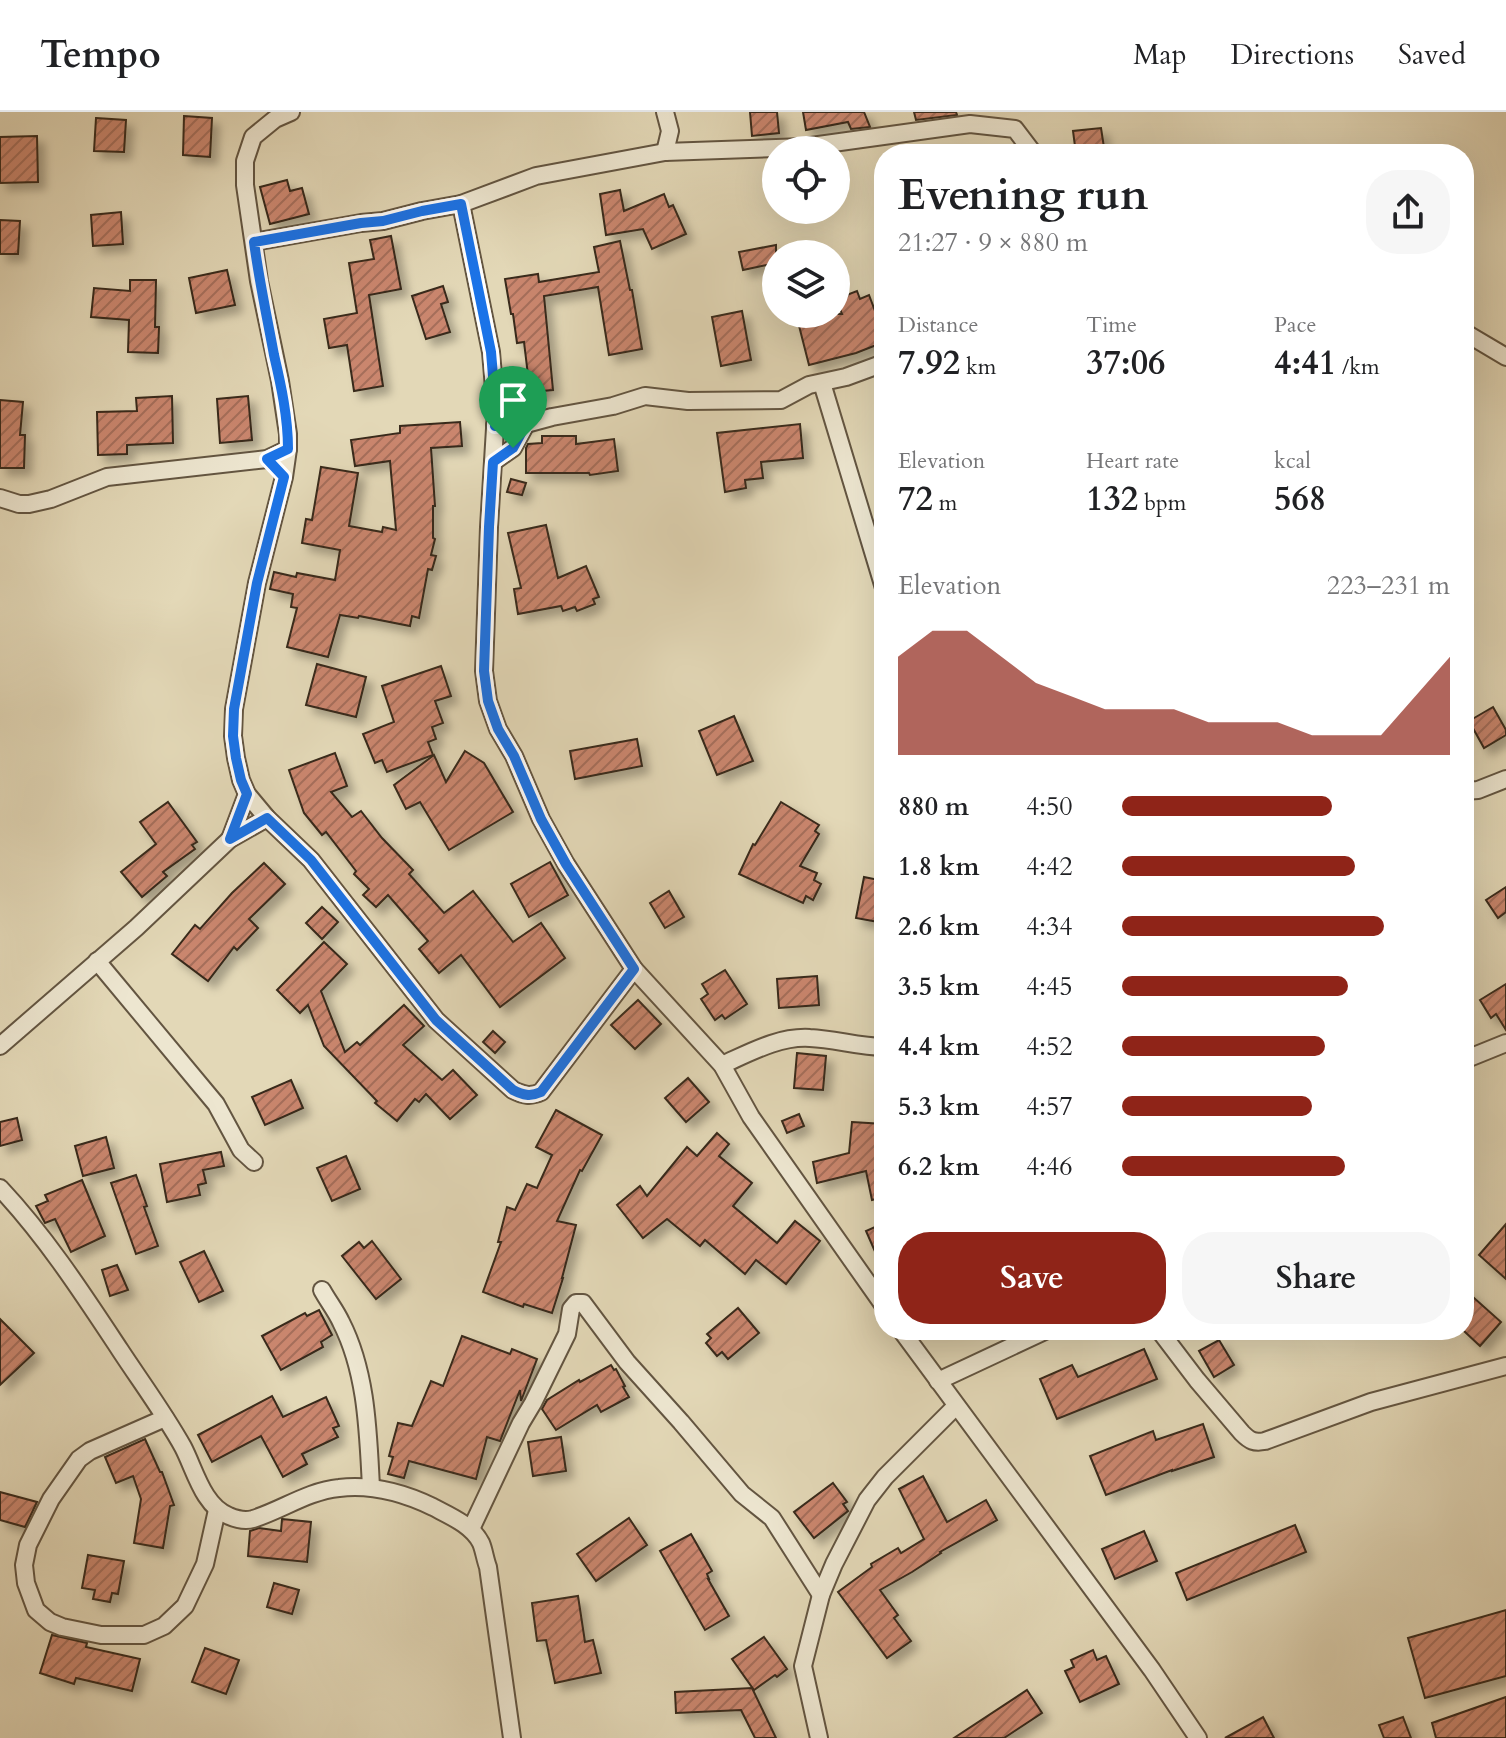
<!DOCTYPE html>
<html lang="en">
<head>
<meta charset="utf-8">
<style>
	body { margin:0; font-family:Cardo,serif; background:#f6f6f6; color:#202124; height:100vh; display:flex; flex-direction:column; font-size:30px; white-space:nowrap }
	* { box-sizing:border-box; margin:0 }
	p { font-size:26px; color:#757577 }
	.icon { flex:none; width:44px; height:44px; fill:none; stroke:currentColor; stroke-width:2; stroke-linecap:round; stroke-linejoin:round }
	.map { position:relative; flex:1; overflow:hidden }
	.drawer { position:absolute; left:874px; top:32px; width:600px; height:1196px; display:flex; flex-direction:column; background:#fff; border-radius:32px; box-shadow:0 8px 32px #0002 }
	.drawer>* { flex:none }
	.fabs { position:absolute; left:762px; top:24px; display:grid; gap:16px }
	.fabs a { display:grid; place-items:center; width:88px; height:88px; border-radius:50%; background:#fff; box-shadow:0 8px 32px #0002; font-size:40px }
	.pin { position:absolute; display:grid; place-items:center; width:68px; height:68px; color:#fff; margin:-82px -34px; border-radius:50% 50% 50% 0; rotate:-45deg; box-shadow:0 0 8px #0007 }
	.pin .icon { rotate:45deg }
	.round { display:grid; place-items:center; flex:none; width:84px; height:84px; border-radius:32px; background:#f6f6f6 }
	.headline { display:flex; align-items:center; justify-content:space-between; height:136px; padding:0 24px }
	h1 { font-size:44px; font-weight:700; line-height:60px }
	.metrics { display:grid; grid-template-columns:repeat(3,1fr); gap:12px; height:136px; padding:8px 24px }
	.metrics div { display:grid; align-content:center }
	.metrics b { font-size:34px; font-weight:700 }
	.metrics small { font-size:22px; font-weight:400 }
	.metrics p { font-size:22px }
	.chart { height:224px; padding:16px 24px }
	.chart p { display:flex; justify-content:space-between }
	.chart svg { width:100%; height:144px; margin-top:8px; fill:#8f2418; opacity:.7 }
	.action { display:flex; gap:16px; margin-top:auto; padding:16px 24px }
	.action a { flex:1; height:92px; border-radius:32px; background:#8f2418; color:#fff; font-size:32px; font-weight:700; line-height:92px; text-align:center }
	.action a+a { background:#f6f6f6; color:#202124 }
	ul { padding:0 24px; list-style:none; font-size:26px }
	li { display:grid; grid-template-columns:128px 96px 1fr; align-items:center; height:60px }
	li i { height:20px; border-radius:10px; background:#8f2418 }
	header { display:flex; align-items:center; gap:48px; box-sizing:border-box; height:112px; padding:0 40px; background:#fff; border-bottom:2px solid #e0e0e0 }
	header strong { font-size:38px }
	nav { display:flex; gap:44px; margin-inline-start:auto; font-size:28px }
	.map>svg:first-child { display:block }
	.building { fill:url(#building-hatch); stroke:#38291a; stroke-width:2; filter:url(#shadow) }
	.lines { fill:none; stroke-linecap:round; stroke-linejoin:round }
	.minor-casing { stroke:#635541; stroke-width:20 }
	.minor { stroke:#ede6d0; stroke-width:16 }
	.route-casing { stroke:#fff; stroke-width:16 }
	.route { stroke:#1a73e8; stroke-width:10 }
</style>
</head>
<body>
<header>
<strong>Tempo</strong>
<nav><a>Map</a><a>Directions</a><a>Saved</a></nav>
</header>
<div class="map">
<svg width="1506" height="1626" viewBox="0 0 1506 1626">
	<defs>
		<pattern id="building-hatch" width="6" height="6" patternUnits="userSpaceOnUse" patternTransform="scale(2)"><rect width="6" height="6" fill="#ca866e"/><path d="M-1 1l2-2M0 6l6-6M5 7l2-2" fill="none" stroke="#a56e5a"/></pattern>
		<filter id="shadow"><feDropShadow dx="7" dy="7" stdDeviation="4" flood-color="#0004"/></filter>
	</defs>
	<rect width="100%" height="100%" fill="#e3d8b7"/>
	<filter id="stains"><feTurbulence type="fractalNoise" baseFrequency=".0025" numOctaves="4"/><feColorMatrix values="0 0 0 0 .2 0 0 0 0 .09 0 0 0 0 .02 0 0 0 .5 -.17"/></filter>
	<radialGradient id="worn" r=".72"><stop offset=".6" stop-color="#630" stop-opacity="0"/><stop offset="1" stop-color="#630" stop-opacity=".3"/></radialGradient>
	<g class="building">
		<polygon points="750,0 777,0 779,21 752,24"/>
		<polygon points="803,0 864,0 870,15 851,17 848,10 806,18"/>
		<polygon points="914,0 956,0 957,3 916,8"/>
		<polygon points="184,4 212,6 210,45 183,43"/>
		<polygon points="96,6 126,8 124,40 94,39"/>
		<polygon points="1101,16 1105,42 1076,42 1073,19"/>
		<polygon points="37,24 38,70 0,71 0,25"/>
		<polygon points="287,68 290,79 302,76 309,102 270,112 260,75"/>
		<polygon points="620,78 624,99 664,82 669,95 673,93 686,122 652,137 643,117 606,123 600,82"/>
		<polygon points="121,100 123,132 93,134 91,103"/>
		<polygon points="0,108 20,109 18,142 0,142"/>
		<polygon points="391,124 401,177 369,183 383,274 354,279 347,233 329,236 324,207 357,201 349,151 374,147 370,128"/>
		<polygon points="620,129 630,178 632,178 642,237 609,243 598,175 544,184 553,278 530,280 524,230 517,231 513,202 511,202 505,167 538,162 539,170 599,160 594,135"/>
		<polygon points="776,133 776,151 743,158 739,140"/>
		<polygon points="227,158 235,193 196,201 189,166"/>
		<polygon points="130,168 156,168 155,215 159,215 158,241 128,240 129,208 91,205 94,176 130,179"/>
		<polygon points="443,174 448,190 441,192 450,220 426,227 412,184"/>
		<polygon points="857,179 860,187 869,183 884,223 884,230 856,241 809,253 796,202 842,202 836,187"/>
		<polygon points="742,199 751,248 721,254 712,205"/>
		<polygon points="172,284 173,331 127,333 127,342 98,343 97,300 137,299 136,286"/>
		<polygon points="248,284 252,328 220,331 217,287"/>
		<polygon points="0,288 23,290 20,323 25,323 24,356 0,356"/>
		<polygon points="460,310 462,334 431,336 435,394 433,394 433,426 435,427 431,443 436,444 432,458 428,457 419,506 412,504 410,514 359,504 358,506 340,503 328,545 287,535 297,496 291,495 293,482 270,477 274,460 296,465 297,461 335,468 340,438 302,431 306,407 312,408 321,355 358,361 349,414 382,420 383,415 396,418 390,349 355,354 351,328 400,321 400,314"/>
		<polygon points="800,312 803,346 761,350 763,366 745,368 746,376 725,380 717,321"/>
		<polygon points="542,324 576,324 576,332 614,327 618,359 590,363 589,361 526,361 526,336 528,332 542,331"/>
		<polygon points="511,367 526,371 522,383 507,380"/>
		<polygon points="546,413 558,466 586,454 599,485 593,487 595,492 577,499 575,495 563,499 561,494 518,502 514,477 521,476 508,421"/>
		<polygon points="317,552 366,565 356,605 306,593"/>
		<polygon points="441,554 451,584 435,589 443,611 432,615 436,627 428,630 433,643 387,660 382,648 375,651 363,622 394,610 382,574"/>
		<polygon points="1493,595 1506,618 1506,623 1484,636 1469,609"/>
		<polygon points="734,604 753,649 717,663 699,619"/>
		<polygon points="637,627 642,654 575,667 570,639"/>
		<polygon points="465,639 484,651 513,700 449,738 420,690 406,697 394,673 434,643 446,670"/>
		<polygon points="335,641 347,674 331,680 352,705 361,699 382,726 413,758 409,762 444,801 473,779 513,830 541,811 565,846 500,895 461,843 439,861 419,837 428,829 388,783 376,795 363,783 369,777 354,762 356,759 326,720 322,723 304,701 289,658"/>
		<polygon points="168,690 197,730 192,733 195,737 163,760 167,764 142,785 121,760 156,732 140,710"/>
		<polygon points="781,690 819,713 815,719 819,722 800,754 817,761 814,768 821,772 813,788 806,784 803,791 739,762 753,732 755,733"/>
		<polygon points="550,750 568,783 529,805 511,772"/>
		<polygon points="264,751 285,772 249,807 258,816 237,838 234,835 208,869 172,842 195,813 200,817 232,781"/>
		<polygon points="864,765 884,769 884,811 856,806"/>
		<polygon points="1506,775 1506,800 1498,806 1486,788"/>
		<polygon points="669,779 684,805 665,816 650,791"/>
		<polygon points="322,795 338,810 322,827 306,811"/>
		<polygon points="324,830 347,852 321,879 345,940 357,930 360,933 404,893 424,914 403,933 442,968 453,958 477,983 450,1007 426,982 419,990 415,987 397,1009 375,991 377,989 324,934 308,893 300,901 277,878"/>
		<polygon points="725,858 747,892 725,907 722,903 715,908 701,887 708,882 702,872"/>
		<polygon points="817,864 819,893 779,896 777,867"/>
		<polygon points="1506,872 1506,918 1496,902 1491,906 1480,888"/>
		<polygon points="638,888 661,912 635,937 611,913"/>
		<polygon points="493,919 505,930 495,941 483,930"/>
		<polygon points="797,941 826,944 823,978 794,976"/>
		<polygon points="688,966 709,990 686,1010 665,986"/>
		<polygon points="291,968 303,996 265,1013 252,985"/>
		<polygon points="556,998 602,1023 582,1059 580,1058 557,1109 576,1113 562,1166 563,1166 552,1201 524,1192 523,1195 483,1180 501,1130 498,1130 507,1095 515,1098 527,1072 537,1076 552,1043 536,1035"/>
		<polygon points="799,1002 804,1014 787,1021 782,1009"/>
		<polygon points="17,1006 22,1028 0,1034 0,1010"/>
		<polygon points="852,1010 884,1012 884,1085 872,1088 866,1059 817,1071 813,1050 849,1041"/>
		<polygon points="717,1021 729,1032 719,1044 752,1071 733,1094 777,1131 795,1109 820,1129 786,1172 756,1148 745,1162 705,1128 700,1134 667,1107 643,1126 617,1093 640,1074 647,1084 687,1035 697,1044"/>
		<polygon points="106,1025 114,1056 83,1064 75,1034"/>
		<polygon points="221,1040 224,1054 203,1058 206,1071 198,1073 200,1083 167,1090 160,1052"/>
		<polygon points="346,1044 360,1077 332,1089 317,1056"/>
		<polygon points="136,1063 147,1094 144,1095 158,1134 136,1142 111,1071"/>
		<polygon points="82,1068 105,1124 71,1140 55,1107 45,1111 36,1094 48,1089 45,1083"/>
		<polygon points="884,1111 884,1160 866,1119"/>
		<polygon points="1506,1112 1506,1167 1479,1143"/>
		<polygon points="372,1129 401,1167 376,1187 342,1144 359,1130 364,1136"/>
		<polygon points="204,1139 223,1179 199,1190 180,1150"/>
		<polygon points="117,1153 128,1178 110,1184 102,1158"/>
		<polygon points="1464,1177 1501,1210 1480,1234 1464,1219"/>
		<polygon points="738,1196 759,1221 728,1247 722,1240 717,1244 706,1231 711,1226 707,1222"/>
		<polygon points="319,1198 332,1223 321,1230 323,1235 281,1258 262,1224 305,1201 307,1204"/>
		<polygon points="0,1207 34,1241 0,1273"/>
		<polygon points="462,1224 510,1242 512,1237 537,1247 521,1289 520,1278 500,1329 487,1325 476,1367 409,1349 404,1366 388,1362 393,1345 389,1344 398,1311 412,1314 431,1269 443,1274"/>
		<polygon points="1219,1228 1234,1253 1214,1265 1199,1239"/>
		<polygon points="1144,1237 1157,1267 1057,1307 1040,1267 1072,1253 1078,1265"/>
		<polygon points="611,1253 614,1258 616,1257 625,1274 623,1275 629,1285 601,1300 597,1293 556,1318 542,1297 547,1288 579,1268 580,1270"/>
		<polygon points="272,1284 283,1305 326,1285 339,1314 333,1316 338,1325 302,1342 307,1352 283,1365 261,1324 212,1350 198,1323"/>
		<polygon points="1203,1312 1214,1345 1172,1359 1172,1358 1106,1383 1090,1344 1153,1319 1156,1328"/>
		<polygon points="561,1325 566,1359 533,1364 528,1330"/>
		<polygon points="145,1327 160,1360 162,1360 174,1393 170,1394 163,1436 134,1431 141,1387 133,1364 116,1371 105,1345"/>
		<polygon points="923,1364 947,1410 986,1388 997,1408 940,1440 941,1441 912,1460 880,1478 898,1503 894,1506 911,1529 887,1546 838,1480 872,1455 871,1452 898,1436 901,1441 924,1427 899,1377"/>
		<polygon points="833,1371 847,1390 843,1392 848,1399 814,1426 794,1400"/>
		<polygon points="0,1380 37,1390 25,1415 0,1408"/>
		<polygon points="629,1406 647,1433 596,1469 577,1442"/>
		<polygon points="282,1407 311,1410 307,1450 248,1444 250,1419 259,1416 281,1419"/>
		<polygon points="1295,1413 1306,1440 1187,1488 1176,1461"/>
		<polygon points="1144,1419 1157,1449 1115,1467 1102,1437"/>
		<polygon points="691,1422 712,1459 707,1462 709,1467 708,1467 729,1504 705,1518 660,1439"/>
		<polygon points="88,1443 124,1449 118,1482 112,1481 110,1490 93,1487 95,1478 82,1476"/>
		<polygon points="274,1471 299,1478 292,1502 267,1495"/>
		<polygon points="578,1484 585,1530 593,1528 601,1561 555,1571 546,1528 537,1529 532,1491"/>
		<polygon points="1506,1498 1506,1564 1425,1586 1408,1526"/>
		<polygon points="52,1523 87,1531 86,1535 140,1547 132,1579 76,1566 74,1572 40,1561"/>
		<polygon points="764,1525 787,1557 777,1565 775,1563 754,1578 732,1547"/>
		<polygon points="205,1536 239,1548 226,1582 192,1570"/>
		<polygon points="1093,1538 1097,1548 1106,1544 1119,1572 1080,1590 1065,1559 1074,1555 1071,1548"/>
		<polygon points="752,1576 776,1626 755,1626 741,1598 676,1601 675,1580"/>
		<polygon points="1027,1578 1042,1601 1004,1626 954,1626"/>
		<polygon points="1506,1585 1506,1626 1436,1626 1432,1611"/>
		<polygon points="1263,1605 1274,1626 1225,1626"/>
		<polygon points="1403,1605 1411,1626 1384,1626 1379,1613"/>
	</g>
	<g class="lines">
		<defs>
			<g id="minor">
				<path d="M291 0 275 7 253 25 245 49V73L259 169 280 269 288 322V337L284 365 257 471 234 597 233 624 236 646 241 668 247 682 267 706 311 748 436 908 513 978C523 983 530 985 541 980L634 857"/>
				<polyline points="665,0 670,19 665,40"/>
				<polyline points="461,92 491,240 496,300 489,415 484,559 488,589 498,617 514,644 541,707 566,752 634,857 722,953 751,1005 884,1194"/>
				<polyline points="254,130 361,111 383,109 422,99 461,92 536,64 665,40 804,35 970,12 1015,17 1034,42"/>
				<polyline points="1464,220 1506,245"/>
				<polyline points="822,271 884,476"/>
				<polyline points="495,314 526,312 552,305 613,294 645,284 688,289 781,288 809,273 846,265 884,251"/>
				<polyline points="493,350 513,336 526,312"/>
				<polyline points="0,386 19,392 29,392 51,387 107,365 267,347 288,337"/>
				<polyline points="1464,679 1478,678 1506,667"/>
				<polyline points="230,727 247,682"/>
				<polyline points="97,849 216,992 241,1038 254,1050"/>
				<polyline points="0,934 136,816 230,727 267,706"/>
				<polyline points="1464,948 1506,931"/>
				<path d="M722 953C749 941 779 924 810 926 835 927 859 935 884 935"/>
				<path d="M0 1076C46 1125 83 1182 120 1238 141 1270 164 1301 183 1335 195 1358 203 1394 229 1404 236 1407 246 1409 253 1407 282 1398 308 1379 339 1376 372 1372 404 1381 433 1395 450 1404 472 1413 481 1431 484 1438 485 1447 488 1455L512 1626"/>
				<path d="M322 1178C328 1189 336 1199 341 1210 367 1261 368 1320 371 1375"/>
				<polyline points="901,1218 1152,1558 1198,1626"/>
				<path d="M1159 1218 1197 1268 1242 1321C1250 1329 1254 1331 1265 1329L1371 1290 1506 1254"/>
				<polyline points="938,1269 1047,1218"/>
				<polyline points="165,1306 90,1339 79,1347 51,1387 28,1433 24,1453 26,1471 36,1498 50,1510 62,1515 101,1523 144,1523 164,1514 185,1494 205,1452 217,1398"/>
				<polyline points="471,1417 521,1311 533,1291 567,1222 571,1197 576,1191 583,1191 627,1250 681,1310 742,1382 772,1406 821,1483"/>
				<polyline points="819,1626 803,1554 821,1483 834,1452 867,1388 885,1365 956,1294"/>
			</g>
		</defs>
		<use href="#minor" class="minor-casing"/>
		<use href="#minor" class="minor"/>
	</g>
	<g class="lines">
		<defs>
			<path id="route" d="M461 92 491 240 496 300 495 314 526 312 513 336 493 350 489 415 484 559 488 589 498 617 514 644 541 707 566 752 634 857 541 980C530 985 523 983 513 978L436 908 311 748 267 706 230 727 247 682 241 668 236 646 233 624 234 597 257 471 284 365 267 347 288 337C288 305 281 273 274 243 267 205 259 168 254 130L361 111 383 109 422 99Z"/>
		</defs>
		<use href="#route" class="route-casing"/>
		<use href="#route" class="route"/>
	</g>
	<rect width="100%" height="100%" filter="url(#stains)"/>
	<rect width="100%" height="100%" fill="url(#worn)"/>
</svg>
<div class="fabs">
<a><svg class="icon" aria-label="locate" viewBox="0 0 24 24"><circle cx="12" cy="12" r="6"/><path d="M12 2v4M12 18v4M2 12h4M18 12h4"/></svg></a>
<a><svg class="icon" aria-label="layers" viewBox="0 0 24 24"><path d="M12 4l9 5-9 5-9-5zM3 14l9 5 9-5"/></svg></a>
</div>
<div class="pin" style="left:513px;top:336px;background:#1e9e55"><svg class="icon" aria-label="arrive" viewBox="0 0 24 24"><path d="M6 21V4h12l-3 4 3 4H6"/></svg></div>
<section class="drawer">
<div class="headline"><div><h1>Evening run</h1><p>21:27 · 9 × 880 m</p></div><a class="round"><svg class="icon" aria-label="share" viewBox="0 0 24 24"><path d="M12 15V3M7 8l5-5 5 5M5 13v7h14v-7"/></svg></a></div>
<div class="metrics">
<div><p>Distance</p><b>7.92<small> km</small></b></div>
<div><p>Time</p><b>37:06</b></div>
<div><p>Pace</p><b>4:41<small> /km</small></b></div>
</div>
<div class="metrics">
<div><p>Elevation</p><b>72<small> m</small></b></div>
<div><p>Heart rate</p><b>132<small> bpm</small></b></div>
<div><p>kcal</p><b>568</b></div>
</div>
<div class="chart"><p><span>Elevation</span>223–231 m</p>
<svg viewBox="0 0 160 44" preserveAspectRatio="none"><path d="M0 44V14L10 6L20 6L30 14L40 22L50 26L60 30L70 30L80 30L90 34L100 34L110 34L120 38L130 38L140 38L150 26L160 14V44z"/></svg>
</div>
<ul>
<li><b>880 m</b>4:50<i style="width:64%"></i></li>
<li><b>1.8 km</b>4:42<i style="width:71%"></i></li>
<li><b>2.6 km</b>4:34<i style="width:80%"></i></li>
<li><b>3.5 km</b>4:45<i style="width:69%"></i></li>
<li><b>4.4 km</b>4:52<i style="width:62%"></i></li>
<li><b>5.3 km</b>4:57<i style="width:58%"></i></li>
<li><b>6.2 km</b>4:46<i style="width:68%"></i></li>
</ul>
<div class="action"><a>Save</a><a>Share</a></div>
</section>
</div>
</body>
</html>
